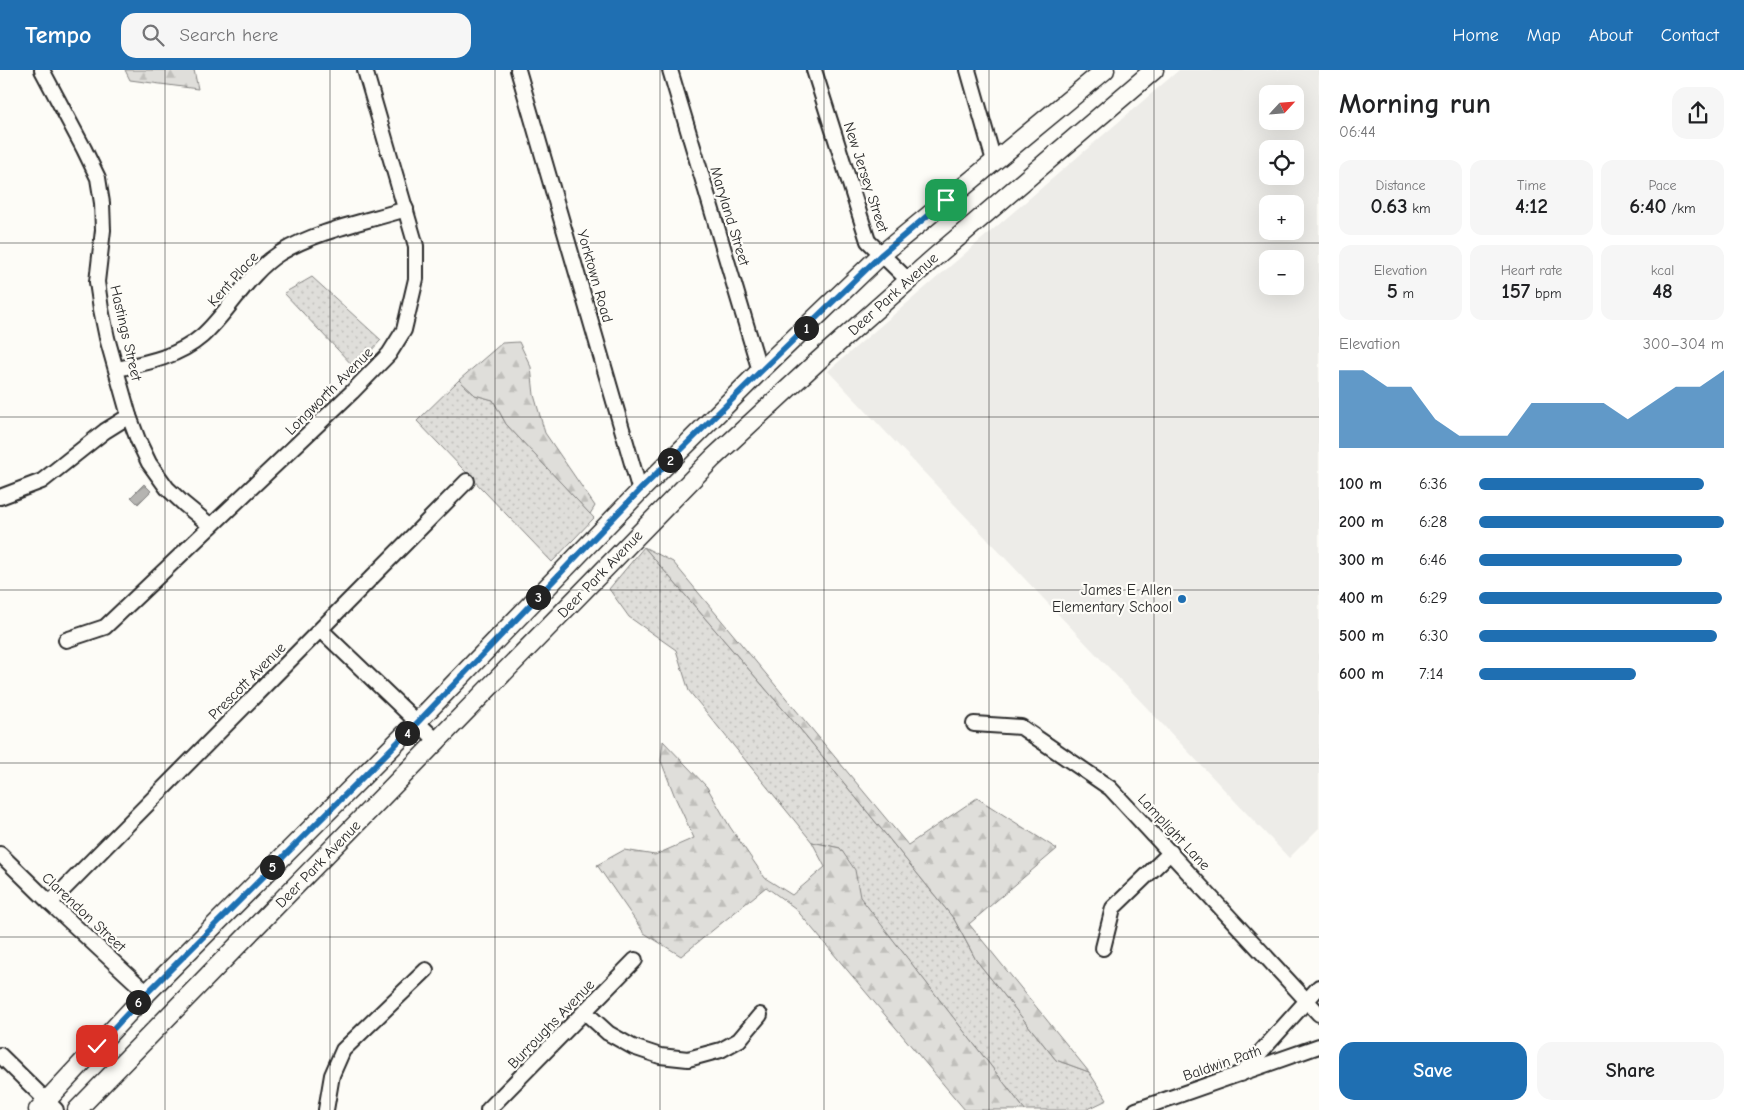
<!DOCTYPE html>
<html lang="en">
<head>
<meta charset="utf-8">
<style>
	body { margin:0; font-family:"Comic Neue",sans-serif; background:#f6f6f6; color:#202124; height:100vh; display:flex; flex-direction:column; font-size:19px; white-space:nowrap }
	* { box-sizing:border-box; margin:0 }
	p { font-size:16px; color:#757577 }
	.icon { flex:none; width:28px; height:28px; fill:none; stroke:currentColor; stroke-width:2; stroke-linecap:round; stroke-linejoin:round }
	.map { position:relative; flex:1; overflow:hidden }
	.details { display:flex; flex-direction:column; background:#fff; width:425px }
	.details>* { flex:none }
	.needle { width:32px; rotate:64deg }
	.fabs { position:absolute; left:1259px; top:15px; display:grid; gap:10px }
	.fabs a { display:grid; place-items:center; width:45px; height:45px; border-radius:10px; background:#fff; box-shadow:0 5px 20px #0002; font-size:25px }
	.pin { position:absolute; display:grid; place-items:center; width:42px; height:42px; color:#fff; margin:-21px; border-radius:10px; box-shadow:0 2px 8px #0006 }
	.km { position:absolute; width:25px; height:25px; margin:-12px; border-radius:50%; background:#222; color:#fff; font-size:14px; line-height:25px; text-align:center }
	.round { display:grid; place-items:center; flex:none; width:52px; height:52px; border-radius:15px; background:#f6f6f6 }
	.summary { display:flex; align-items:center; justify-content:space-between; height:85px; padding:0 20px }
	h1 { font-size:28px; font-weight:800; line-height:38px }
	.figures { display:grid; grid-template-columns:repeat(3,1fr); gap:8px; height:85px; padding:5px 20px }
	.figures div { display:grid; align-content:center; border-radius:12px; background:#f6f6f6; text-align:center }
	.figures b { font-size:21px; font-weight:800 }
	.figures small { font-size:14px; font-weight:400 }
	.figures p { font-size:14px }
	.chart { height:140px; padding:10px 20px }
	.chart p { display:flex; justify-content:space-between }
	.chart svg { width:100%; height:90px; margin-top:5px; fill:#1f6fb2; opacity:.7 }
	.cta { display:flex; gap:10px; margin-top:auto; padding:10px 20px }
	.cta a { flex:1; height:58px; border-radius:15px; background:#1f6fb2; color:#fff; font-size:20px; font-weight:800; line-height:58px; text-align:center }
	.cta a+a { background:#f6f6f6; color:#202124 }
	ul { padding:0 20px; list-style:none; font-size:16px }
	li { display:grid; grid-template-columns:80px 60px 1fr; align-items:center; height:38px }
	li i { height:12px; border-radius:6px; background:#1f6fb2 }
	header { display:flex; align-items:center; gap:30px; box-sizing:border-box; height:70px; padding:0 25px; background:#1f6fb2; color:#fff }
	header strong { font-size:24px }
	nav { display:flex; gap:28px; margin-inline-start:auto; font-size:18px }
	.search { width:350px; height:45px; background:#f6f6f6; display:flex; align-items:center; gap:12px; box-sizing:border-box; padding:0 18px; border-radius:15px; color:#757577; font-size:19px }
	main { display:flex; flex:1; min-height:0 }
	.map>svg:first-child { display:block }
	.built { fill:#edece8; fill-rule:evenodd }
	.grass { fill:url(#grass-dots); stroke:#858482 }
	.forest { fill:url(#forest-firs); stroke:#858482 }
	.water { fill:url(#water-waves); stroke:#7e7d7b }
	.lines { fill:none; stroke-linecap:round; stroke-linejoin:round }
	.minor-casing { stroke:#2b2b2b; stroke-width:18 }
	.major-casing { stroke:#2b2b2b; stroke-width:21 }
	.minor { stroke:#fdfcf7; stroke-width:14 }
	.major { stroke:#fdfcf7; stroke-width:18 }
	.route-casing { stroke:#fff; stroke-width:10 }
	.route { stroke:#1f6fb2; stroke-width:6 }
	.grid { fill:none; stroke:#2b2b2b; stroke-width:1; stroke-opacity:0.55 }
	.poi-dot { fill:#1f6fb2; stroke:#fdfcf7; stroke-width:2 }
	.labels { text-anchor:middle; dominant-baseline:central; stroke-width:4.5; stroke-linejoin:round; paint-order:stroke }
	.street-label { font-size:15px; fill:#2b2b2b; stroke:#fdfcf7 }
	.poi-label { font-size:15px; fill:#2b2b2b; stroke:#fdfcf7; text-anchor:end }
</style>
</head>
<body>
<header>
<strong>Tempo</strong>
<div class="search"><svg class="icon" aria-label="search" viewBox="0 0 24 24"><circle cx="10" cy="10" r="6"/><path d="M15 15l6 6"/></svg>Search here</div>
<nav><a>Home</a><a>Map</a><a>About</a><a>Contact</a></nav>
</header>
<main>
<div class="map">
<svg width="1319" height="1040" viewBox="0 0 1319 1040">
	<defs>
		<pattern id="grass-dots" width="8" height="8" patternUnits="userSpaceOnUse" patternTransform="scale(1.25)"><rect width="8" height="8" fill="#dfdeda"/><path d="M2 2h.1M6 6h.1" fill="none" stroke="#c0bfbb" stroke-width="1.8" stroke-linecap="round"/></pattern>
		<pattern id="forest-firs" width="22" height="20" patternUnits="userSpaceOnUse" patternTransform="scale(1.25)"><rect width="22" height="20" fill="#dfdeda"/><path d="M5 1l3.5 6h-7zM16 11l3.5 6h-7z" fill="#c0bfbb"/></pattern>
		<pattern id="water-waves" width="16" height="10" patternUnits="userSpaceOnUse" patternTransform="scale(1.25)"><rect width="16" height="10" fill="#b5b4b1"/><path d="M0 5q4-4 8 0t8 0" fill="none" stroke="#939390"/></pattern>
	</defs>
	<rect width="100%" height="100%" fill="#fdfcf7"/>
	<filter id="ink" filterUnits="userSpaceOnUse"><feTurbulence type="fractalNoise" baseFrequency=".02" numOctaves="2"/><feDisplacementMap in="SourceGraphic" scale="10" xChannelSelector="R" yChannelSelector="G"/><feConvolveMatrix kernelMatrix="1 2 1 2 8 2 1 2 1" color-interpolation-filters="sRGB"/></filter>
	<g filter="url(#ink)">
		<path class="built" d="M1179 0H1319V758L1289 788 828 301ZM1268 24H1295V51H1268ZM1268 79H1295V106H1268ZM1268 134H1295V161H1268ZM1268 189H1295V216H1268Z"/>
		<g class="grass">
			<polygon points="312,207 381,270 355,298 284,223"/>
			<polygon points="459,310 475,325 493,330 506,354 594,448 552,492 417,351"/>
			<polygon points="644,477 806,666 954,849 976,890 1056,990 1089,1002 1107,1030 1086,1040 1025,1040 858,825 840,778 812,772 689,621 676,580 629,547 609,519"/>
		</g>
		<g class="forest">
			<polygon points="125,0 194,0 198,19 130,10"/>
			<polygon points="519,272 531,297 534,325 545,363 595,436 590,444 506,354 493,330 475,325 459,310 502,273"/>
			<polygon points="644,477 673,492 908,775 977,728 1057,779 969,854 1089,1002 1056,990 976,890 954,849 806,666"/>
			<polygon points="663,671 707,717 730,757 765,808 792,825 825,797 812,772 840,778 855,800 860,827 1025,1040 965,1040 795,838 766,817 681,886 644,863 597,795 624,780 655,785 694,768 675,727 661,691"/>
		</g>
		<polygon class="water" points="144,414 151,421 138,434 131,427"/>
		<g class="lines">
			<defs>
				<g id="minor">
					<polyline points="42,0 84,79 98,108 102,133 103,160 97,212 101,239 107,268 129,346 138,370 149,393 167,418 184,434 211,456"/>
					<polyline points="518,0 640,421"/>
					<polyline points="670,0 760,301"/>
					<polyline points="814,0 868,171 909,211"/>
					<polyline points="968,0 994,91"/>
					<path d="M117 299C146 293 178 287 202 266 230 241 247 204 280 183 318 160 365 152 406 139"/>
					<polyline points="0,427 42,411 105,361 129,346"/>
					<polyline points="321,560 438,672"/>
					<polyline points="66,570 105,557 352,322 389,284 404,260 416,209 416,176 365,0"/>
					<polyline points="974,654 1021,657 1110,718 1319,944"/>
					<polyline points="0,784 50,833 147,923"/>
					<polyline points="50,833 467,411"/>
					<polyline points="1103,878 1113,838 1171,782"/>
					<polyline points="585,942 608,963 633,977 660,986 688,989 721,980 739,970 760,945"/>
					<polyline points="0,985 56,1040"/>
					<polyline points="1241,1004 1319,917"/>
					<polyline points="326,1040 332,1005 343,980 426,900"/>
					<polyline points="488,1040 635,890"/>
					<polyline points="1136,1040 1319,976"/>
				</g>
				<g id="major">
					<polyline points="38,1040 147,923 417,652 640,421 760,301 882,184 1105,0"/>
					<polyline points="77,1040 713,388 819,290 935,187 1154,0"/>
				</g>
			</defs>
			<use href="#minor" class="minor-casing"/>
			<use href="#major" class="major-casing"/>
			<use href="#minor" class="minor"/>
			<use href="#major" class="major"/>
		</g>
	</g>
	<g class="lines" filter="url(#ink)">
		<defs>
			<polyline id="route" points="97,976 147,923 418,652 640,420 760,302 882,184 946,130"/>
		</defs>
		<use href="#route" class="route-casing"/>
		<use href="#route" class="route"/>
	</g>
	<path class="grid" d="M165 0V1040M330 0V1040M495 0V1040M660 0V1040M824 0V1040M989 0V1040M1154 0V1040M0 173H1319M0 347H1319M0 520H1319M0 693H1319M0 867H1319"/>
	<circle class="poi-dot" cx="1182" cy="529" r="5"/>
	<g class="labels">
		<g class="street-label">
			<text transform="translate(866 107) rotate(72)">New Jersey Street</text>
			<text transform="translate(730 146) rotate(73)">Maryland Street</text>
			<text transform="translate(595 206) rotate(74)">Yorktown Road</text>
			<text transform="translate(233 209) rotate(-48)">Kent Place</text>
			<text transform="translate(893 224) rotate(-42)">Deer Park Avenue</text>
			<text transform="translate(126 263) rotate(77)">Hastings Street</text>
			<text transform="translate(329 321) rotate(-45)">Longworth Avenue</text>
			<text transform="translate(600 504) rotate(-46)">Deer Park Avenue</text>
			<text transform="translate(247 611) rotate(-45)">Prescott Avenue</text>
			<text transform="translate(1174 762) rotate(47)">Lamplight Lane</text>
			<text transform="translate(318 794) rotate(-46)">Deer Park Avenue</text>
			<text transform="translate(84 842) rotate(43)">Clarendon Street</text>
			<text transform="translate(551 954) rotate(-46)">Burroughs Avenue</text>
			<text transform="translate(1222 993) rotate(-19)">Baldwin Path</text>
		</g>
		<g class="poi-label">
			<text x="1172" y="520">James E Allen<tspan x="1172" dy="17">Elementary School</tspan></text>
		</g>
	</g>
</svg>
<div class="fabs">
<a><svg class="needle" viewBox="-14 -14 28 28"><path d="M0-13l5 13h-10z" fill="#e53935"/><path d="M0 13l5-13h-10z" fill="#757577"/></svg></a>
<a><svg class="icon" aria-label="locate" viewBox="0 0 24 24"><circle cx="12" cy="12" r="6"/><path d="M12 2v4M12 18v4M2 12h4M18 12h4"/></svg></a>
<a>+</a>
<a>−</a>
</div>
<div class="pin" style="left:946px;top:130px;background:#1e9e55"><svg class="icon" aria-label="arrive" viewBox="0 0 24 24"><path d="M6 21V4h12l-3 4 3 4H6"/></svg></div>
<div class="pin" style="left:97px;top:976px;background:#d93025"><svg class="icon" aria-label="check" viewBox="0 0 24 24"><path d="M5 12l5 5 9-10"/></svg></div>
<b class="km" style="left:806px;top:258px">1</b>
<b class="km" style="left:670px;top:390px">2</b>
<b class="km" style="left:538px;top:527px">3</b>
<b class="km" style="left:407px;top:663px">4</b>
<b class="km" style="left:272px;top:797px">5</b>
<b class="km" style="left:138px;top:932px">6</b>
</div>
<section class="details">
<div class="summary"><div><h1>Morning run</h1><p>06:44</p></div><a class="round"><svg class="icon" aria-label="share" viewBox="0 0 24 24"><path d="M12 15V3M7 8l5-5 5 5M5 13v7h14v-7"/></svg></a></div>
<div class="figures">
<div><p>Distance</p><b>0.63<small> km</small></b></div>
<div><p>Time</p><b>4:12</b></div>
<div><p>Pace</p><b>6:40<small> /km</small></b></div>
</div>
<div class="figures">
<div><p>Elevation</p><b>5<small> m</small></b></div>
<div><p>Heart rate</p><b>157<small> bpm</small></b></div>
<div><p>kcal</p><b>48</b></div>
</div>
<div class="chart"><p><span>Elevation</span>300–304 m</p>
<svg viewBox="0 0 160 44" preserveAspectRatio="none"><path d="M0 44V6L10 6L20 14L30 14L40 30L50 38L60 38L70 38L80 22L90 22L100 22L110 22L120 30L130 22L140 14L150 14L160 6V44z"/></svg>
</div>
<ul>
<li><b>100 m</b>6:36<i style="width:92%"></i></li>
<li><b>200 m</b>6:28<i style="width:100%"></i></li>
<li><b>300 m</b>6:46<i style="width:83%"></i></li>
<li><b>400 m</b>6:29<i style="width:99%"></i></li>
<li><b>500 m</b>6:30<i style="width:97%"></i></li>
<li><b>600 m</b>7:14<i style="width:64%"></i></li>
</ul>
<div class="cta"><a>Save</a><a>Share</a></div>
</section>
</main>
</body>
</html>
